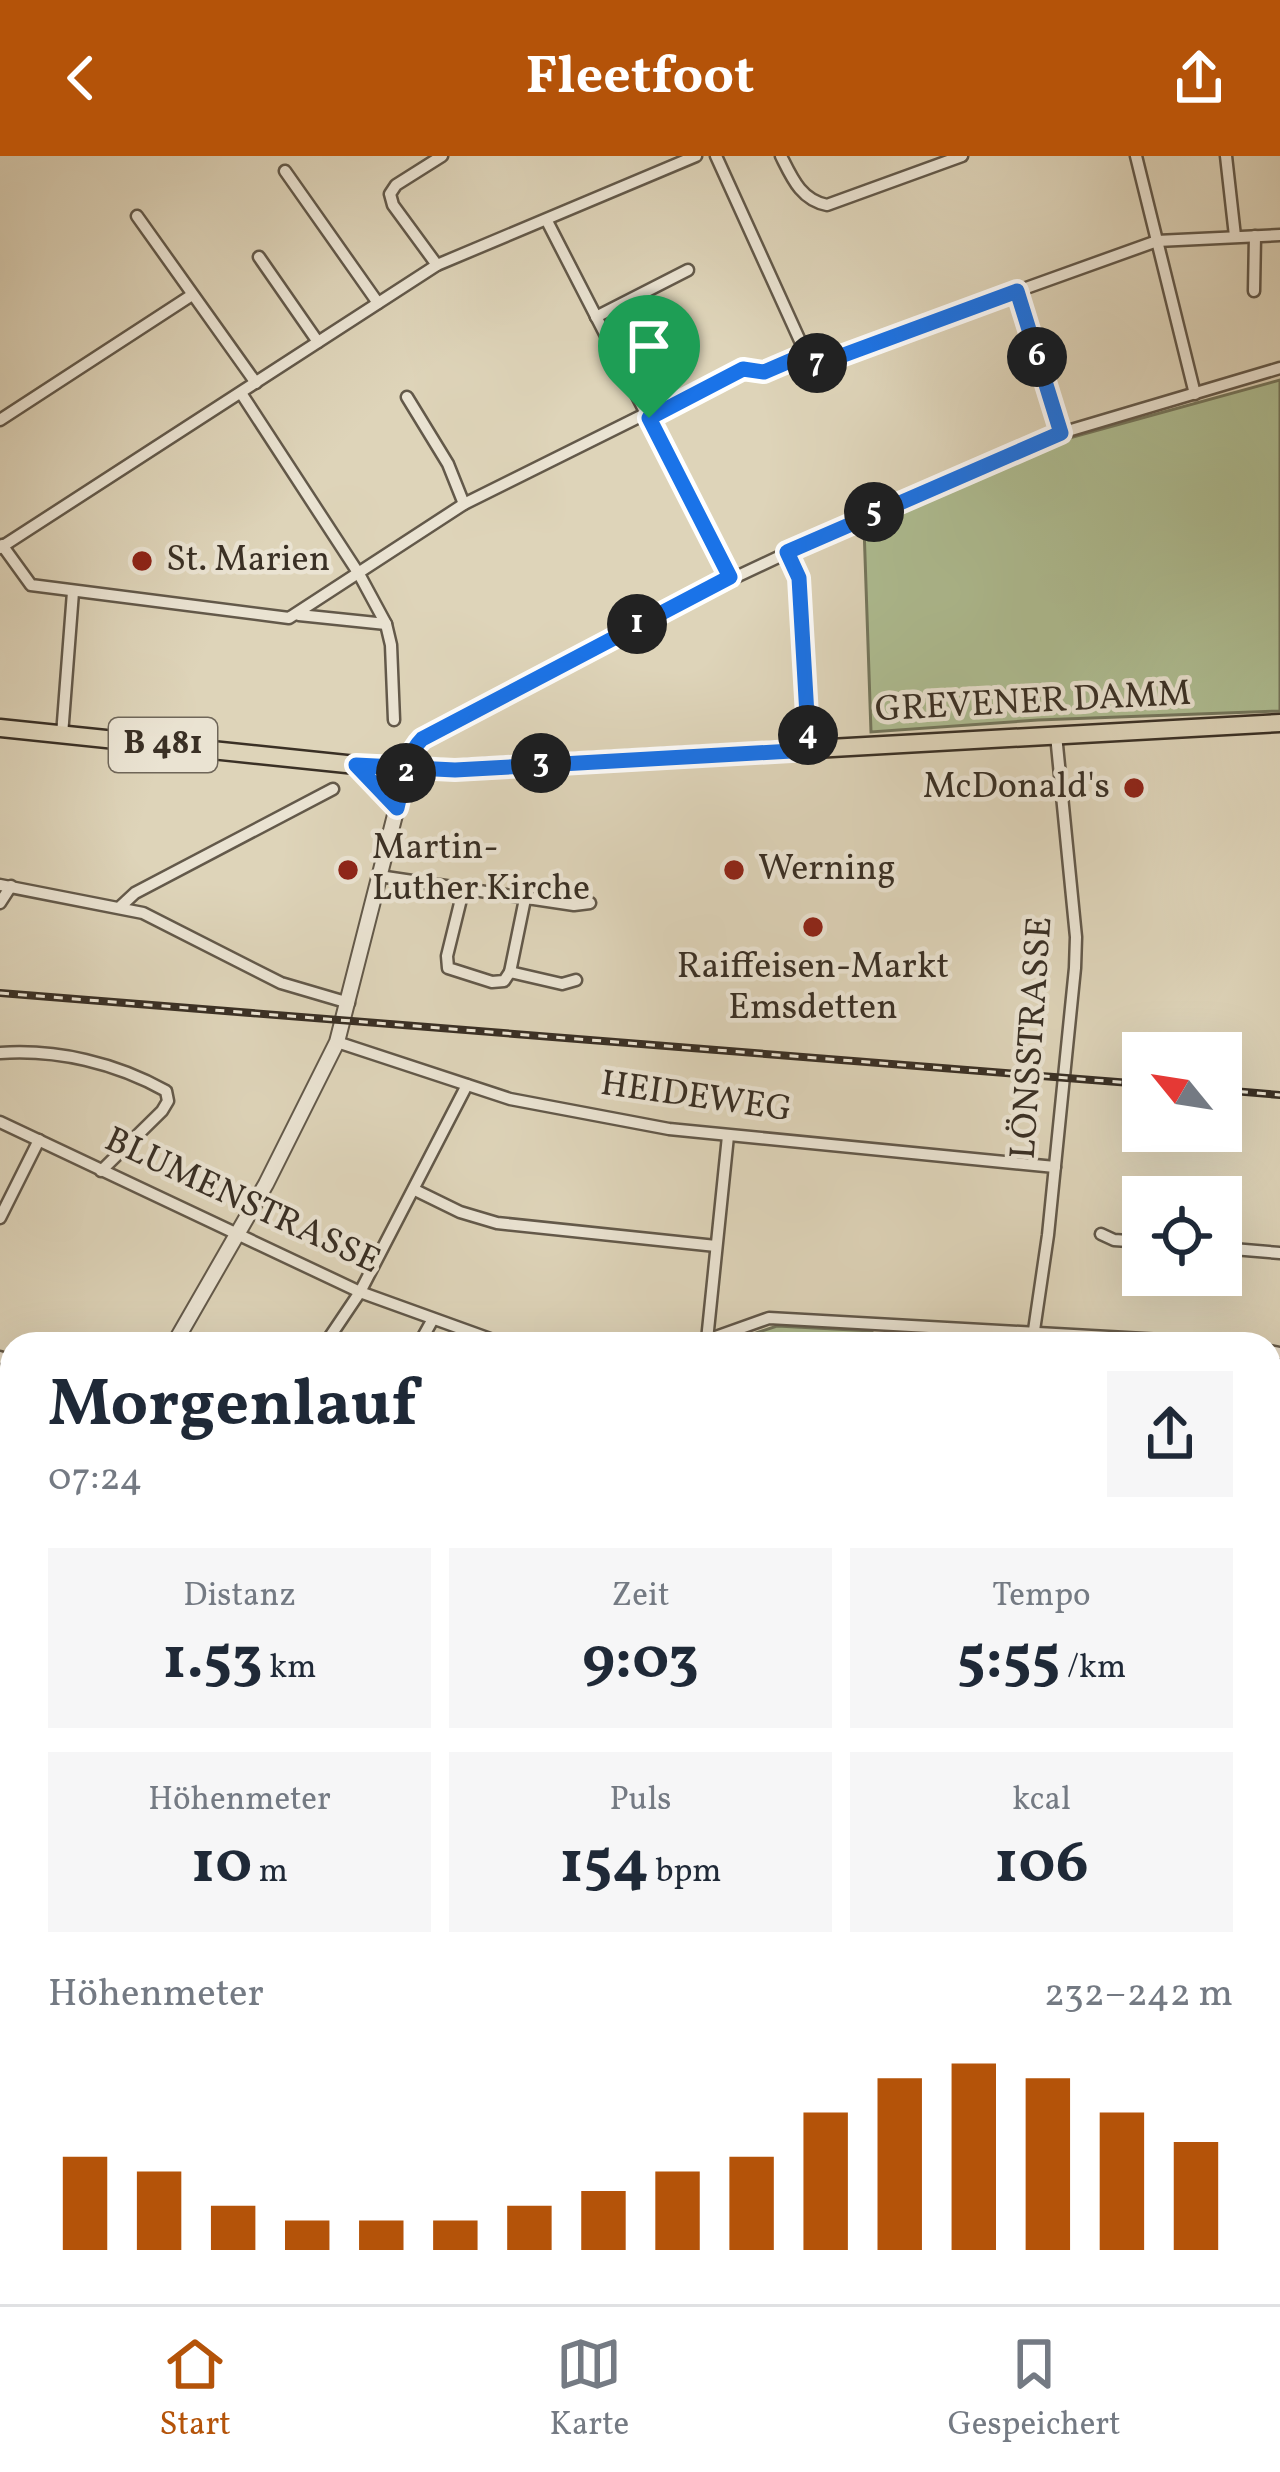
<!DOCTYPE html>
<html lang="de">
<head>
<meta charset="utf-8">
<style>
	body { margin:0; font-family:Vollkorn,serif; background:#f6f6f7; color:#1f2937; height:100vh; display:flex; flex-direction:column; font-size:45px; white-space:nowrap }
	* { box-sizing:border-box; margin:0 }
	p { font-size:39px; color:#747a83 }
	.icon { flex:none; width:66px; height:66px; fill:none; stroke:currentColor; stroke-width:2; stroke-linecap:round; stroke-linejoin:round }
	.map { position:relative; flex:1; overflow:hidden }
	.drawer { position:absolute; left:0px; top:1176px; width:1281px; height:972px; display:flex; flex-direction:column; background:#fff; border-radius:36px 36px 0 0; box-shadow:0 12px 48px #0002 }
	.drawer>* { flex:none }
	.needle { width:78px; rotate:300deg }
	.controls { position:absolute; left:1122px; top:876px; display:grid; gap:24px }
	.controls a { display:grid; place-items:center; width:120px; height:120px; border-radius:0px; background:#fff; box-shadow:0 12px 48px #0002; font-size:60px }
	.pin { position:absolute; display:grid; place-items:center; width:102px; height:102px; color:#fff; margin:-123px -51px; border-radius:50% 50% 50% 0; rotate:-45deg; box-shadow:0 0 12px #0007 }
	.pin .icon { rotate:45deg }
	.km { position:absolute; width:60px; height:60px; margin:-30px; border-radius:50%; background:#222; color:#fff; font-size:33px; line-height:60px; text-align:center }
	.round { display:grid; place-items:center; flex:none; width:126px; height:126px; border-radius:0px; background:#f6f6f7 }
	.head { display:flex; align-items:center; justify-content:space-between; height:204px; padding:0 48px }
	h1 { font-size:66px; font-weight:700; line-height:90px }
	.metrics { display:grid; grid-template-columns:repeat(3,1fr); gap:18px; height:204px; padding:12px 48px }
	.metrics div { display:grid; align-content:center; border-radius:0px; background:#f6f6f7; text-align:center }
	.metrics b { font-size:60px; font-weight:700 }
	.metrics small { font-size:33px; font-weight:400 }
	.metrics p { font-size:33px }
	.chart { height:336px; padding:24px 48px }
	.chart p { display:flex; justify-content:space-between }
	.chart svg { width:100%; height:216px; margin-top:12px; stroke:#b45309; stroke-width:6 }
	header { display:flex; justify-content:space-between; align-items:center; height:156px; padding:0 48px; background:#b45309; color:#fff; font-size:54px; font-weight:700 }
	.menu { display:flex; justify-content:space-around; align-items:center; height:168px; border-top:3px solid #e0e1e3; background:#fff; font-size:33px; color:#747a83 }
	.menu a { display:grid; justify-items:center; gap:6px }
	.menu .selected { color:#b45309 }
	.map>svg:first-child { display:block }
	.green { fill:#aebd92; stroke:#74765c; stroke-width:3 }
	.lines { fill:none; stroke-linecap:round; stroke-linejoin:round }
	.river { stroke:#97b6b9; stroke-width:16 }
	.minor-casing { stroke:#63594a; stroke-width:15 }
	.tertiary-casing { stroke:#63594a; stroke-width:18 }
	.secondary-casing { stroke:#3a3025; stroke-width:20 }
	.primary-casing { stroke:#3a3025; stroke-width:21 }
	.minor { stroke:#eae3d2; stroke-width:10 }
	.tertiary { stroke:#eae3d2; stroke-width:14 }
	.secondary { stroke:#eae3d2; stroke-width:15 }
	.primary { stroke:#ded4b9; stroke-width:16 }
	.rail-casing { stroke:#3a3025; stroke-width:8 }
	.rail { stroke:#eae3d2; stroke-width:3; stroke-dasharray:9; stroke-linecap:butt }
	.route-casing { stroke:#fff; stroke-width:24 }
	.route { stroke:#1a73e8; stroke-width:15 }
	.poi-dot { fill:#8f2418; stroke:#eae3d2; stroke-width:4.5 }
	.labels { text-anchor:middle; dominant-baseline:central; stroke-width:9; stroke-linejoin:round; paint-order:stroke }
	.shield { fill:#eae3d2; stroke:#6f6659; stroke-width:3 }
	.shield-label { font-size:33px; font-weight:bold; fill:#3a3025 }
	.poi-label { font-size:36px; fill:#3a3025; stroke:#eae3d2; text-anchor:start }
	.street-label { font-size:36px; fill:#3a3025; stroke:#eae3d2 }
</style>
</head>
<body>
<header><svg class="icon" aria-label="back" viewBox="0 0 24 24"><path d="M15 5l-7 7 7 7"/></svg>Fleetfoot<svg class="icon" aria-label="share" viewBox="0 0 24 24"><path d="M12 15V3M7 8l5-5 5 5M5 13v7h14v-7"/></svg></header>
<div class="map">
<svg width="1280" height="2148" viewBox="0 0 1280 2148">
	<rect width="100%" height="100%" fill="#ded4b9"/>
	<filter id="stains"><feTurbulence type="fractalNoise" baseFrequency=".00167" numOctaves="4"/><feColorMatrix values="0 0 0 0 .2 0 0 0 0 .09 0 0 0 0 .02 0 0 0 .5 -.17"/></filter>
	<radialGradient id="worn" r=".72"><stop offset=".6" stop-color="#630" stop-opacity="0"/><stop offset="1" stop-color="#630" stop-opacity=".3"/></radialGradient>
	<g class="green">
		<polygon points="1280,224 1280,555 1038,564 871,576 864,371 1062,284"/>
		<polygon points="777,1170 872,1175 872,1188 723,1188"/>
		<polygon points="1280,1550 1280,2148 1235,2148 1228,2136 1269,2136 1269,1554"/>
	</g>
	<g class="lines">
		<g class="river">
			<polyline points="1269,1397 1280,1393"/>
			<polyline points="0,1797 12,1799"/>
		</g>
		<defs>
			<g id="minor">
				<polyline points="716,0 806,198 817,207 1157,85 1280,79"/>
				<path d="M781 0C792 22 801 44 827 49L962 0"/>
				<polyline points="1136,0 1195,238"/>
				<polyline points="1226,0 1235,80"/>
				<polyline points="285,15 378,147"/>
				<polyline points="137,60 256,227"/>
				<polyline points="547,65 730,421"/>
				<polyline points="259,101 318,186"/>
				<polyline points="437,109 393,49 390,38 396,29 442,0"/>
				<polyline points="1017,135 1061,277"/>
				<polyline points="1254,135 1255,80"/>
				<polyline points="596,161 688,114"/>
				<polyline points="241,237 359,418 386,468 391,489 394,564"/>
				<polyline points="407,241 448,308 464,348"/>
				<polyline points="649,262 743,213 764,216 806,198"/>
				<polyline points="0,264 192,139"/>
				<polyline points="2,389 31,429 289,462 464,348 647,257"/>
				<polyline points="0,392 437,109 696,0"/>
				<polyline points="786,396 799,422 809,594"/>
				<polyline points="299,459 386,468"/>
				<polyline points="62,579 73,436"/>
				<polyline points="407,612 410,599 422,583 653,460 859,363 1061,277 1280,212"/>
				<polyline points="379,720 574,749 590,747"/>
				<polyline points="0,729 143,757 281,827 349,847"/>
				<polyline points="463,735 447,800 448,812 492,826 504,825 510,816 562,828 576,824"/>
				<polyline points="0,747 11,730"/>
				<polyline points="121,750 135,737 333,633"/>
				<polyline points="510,816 525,743"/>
				<polyline points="337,886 510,943 669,973 1055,1011"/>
				<path d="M0 897C57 893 116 907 166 935L168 945 162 955 101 1015"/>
				<polyline points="0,966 360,1136 504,1188"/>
				<polyline points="415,1034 460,1056 497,1067 716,1090"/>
				<polyline points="0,1062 39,984"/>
				<polyline points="1101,1078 1114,1084 1143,1086"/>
				<polyline points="1221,1092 1280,1097"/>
				<polyline points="707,1184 728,980"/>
				<polyline points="325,1188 360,1136 467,929"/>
				<polyline points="419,1188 433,1163"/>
				<polyline points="696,1188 769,1162 1233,1188"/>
				<polyline points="1032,1188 1048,1079 1075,812 1076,781 1056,579"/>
				<polyline points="1269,1195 1280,1197"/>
				<polyline points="0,1201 12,1206"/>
				<polyline points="0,1462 12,1476"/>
				<polyline points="0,1597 12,1609"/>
				<polyline points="0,1922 12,1927"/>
				<polyline points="0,2000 12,1968"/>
				<polyline points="0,2136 28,2147"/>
				<polyline points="395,2136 412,2148"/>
				<polyline points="462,2136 464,2148"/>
				<polyline points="993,2136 993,2148"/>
				<polyline points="1193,2148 1194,2140"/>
			</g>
			<g id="tertiary">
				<polyline points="174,1188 266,1028 337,886 407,612"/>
				<polyline points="0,1387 12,1377"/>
			</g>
			<g id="secondary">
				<polyline points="0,2009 12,2014"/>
				<polyline points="293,2136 310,2148"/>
			</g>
			<g id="primary">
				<polyline points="0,572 356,609 455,613 1280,567"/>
				<polyline points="356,610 397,652"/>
			</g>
		</defs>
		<use href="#minor" class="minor-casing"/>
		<use href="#tertiary" class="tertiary-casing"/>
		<use href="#secondary" class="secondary-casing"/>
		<use href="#primary" class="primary-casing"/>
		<use href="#minor" class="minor"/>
		<use href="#tertiary" class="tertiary"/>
		<use href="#secondary" class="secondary"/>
		<use href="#primary" class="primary"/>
		<defs>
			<g id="rail">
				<polyline points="0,837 1143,928"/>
				<polyline points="1221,934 1280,939"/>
			</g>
		</defs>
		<use href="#rail" class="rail-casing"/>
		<use href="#rail" class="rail"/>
	</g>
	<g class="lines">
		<defs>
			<path id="route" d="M649 262 730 421 422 583C405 600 403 629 397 652L356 609 455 614 809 594 799 422 787 396 1061 277 1017 135 822 207 812 205 806 198 764 216 743 213 649 262"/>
		</defs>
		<use href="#route" class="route-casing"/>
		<use href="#route" class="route"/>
	</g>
	<g class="poi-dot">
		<circle cx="142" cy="405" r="12"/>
		<circle cx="1134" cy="632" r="12"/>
		<circle cx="348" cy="714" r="12"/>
		<circle cx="734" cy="714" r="12"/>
		<circle cx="813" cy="771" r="12"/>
	</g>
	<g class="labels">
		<rect class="shield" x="109" y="562" width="108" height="54" rx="9"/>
		<g class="shield-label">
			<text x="163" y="589">B 481</text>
		</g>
		<g class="poi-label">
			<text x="166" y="405">St. Marien</text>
			<text x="1110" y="632" text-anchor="end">McDonald's</text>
			<text x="372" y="693">Martin-<tspan x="372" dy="41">Luther Kirche</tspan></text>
			<text x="758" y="714">Werning</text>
			<text x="813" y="812" text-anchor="middle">Raiffeisen-Markt<tspan x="813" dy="41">Emsdetten</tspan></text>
		</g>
		<g class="street-label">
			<text transform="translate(1033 547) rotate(-3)">GREVENER DAMM</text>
			<text transform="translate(1033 882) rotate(-86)">LÖNSSTRASSE</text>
			<text transform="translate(696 942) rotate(8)">HEIDEWEG</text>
			<text transform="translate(242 1046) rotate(25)">BLUMENSTRASSE</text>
		</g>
	</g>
	<rect width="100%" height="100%" filter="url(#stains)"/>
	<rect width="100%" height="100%" fill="url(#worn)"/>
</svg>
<div class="controls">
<a><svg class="needle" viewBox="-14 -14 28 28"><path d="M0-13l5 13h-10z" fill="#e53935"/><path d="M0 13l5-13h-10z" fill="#747a83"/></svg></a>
<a><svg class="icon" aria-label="locate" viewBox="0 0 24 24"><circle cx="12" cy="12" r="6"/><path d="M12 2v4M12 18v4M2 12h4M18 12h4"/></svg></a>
</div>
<div class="pin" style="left:649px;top:262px;background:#1e9e55"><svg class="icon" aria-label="arrive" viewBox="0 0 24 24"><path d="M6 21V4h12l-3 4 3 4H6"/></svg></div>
<b class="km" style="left:637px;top:468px">1</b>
<b class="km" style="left:406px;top:617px">2</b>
<b class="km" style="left:541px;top:607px">3</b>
<b class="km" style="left:808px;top:579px">4</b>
<b class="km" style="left:874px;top:356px">5</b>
<b class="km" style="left:1037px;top:201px">6</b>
<b class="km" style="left:817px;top:207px">7</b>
<section class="drawer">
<div class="head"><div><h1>Morgenlauf</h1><p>07:24</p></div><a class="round"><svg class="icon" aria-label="share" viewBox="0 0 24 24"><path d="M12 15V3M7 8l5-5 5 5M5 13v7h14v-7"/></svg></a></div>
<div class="metrics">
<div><p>Distanz</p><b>1.53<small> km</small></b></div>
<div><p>Zeit</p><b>9:03</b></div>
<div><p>Tempo</p><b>5:55<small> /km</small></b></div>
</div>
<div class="metrics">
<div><p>Höhenmeter</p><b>10<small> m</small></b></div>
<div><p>Puls</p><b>154<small> bpm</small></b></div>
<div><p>kcal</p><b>106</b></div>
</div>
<div class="chart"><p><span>Höhenmeter</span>232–242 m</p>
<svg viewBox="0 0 160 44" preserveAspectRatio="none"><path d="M5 44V25M15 44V28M25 44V35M35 44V38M45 44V38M55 44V38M65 44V35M75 44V32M85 44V28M95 44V25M105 44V16M115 44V9M125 44V6M135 44V9M145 44V16M155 44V22"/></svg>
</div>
</section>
</div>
<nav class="menu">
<a class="selected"><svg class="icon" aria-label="home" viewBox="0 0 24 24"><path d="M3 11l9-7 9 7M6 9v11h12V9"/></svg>Start</a>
<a><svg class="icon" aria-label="map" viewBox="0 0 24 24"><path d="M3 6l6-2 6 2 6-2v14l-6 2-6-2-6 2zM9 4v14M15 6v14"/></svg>Karte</a>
<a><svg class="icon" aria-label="saved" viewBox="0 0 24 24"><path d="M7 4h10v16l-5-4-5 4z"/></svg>Gespeichert</a>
</nav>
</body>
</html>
